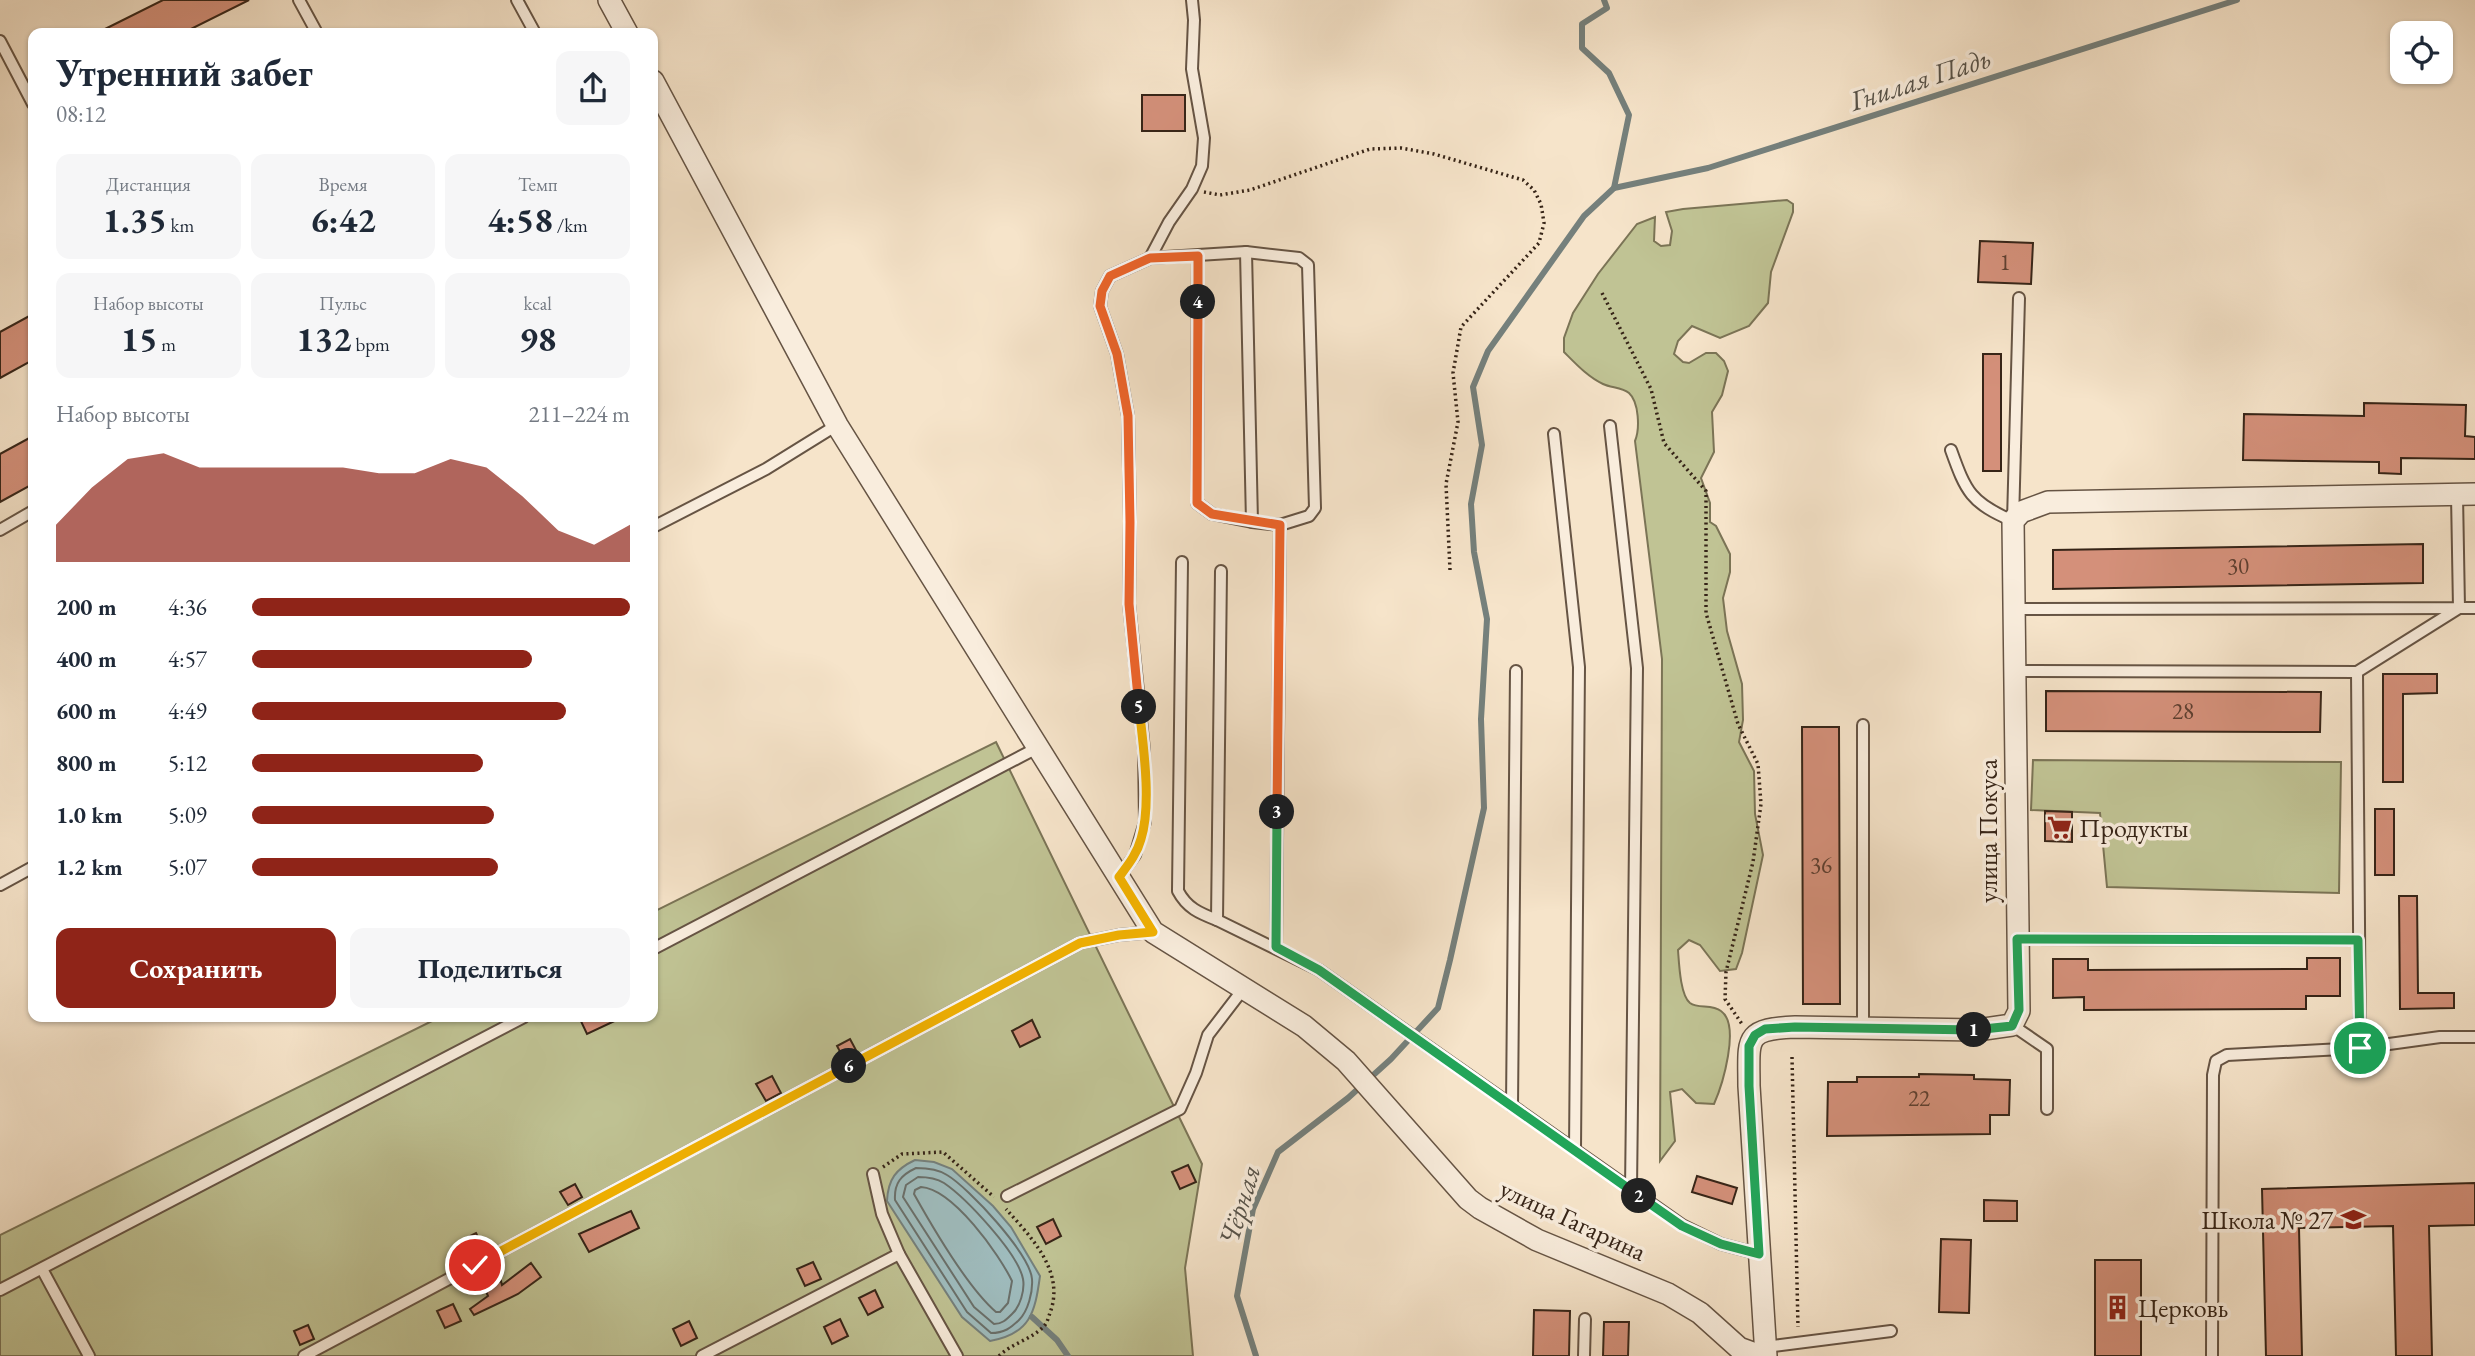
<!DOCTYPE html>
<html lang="ru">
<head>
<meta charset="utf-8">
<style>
	body { margin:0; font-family:"EB Garamond",serif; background:#f6f6f7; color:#1f2937; height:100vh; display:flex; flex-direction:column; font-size:26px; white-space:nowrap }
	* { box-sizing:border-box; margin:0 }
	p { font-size:23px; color:#747a83 }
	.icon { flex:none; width:38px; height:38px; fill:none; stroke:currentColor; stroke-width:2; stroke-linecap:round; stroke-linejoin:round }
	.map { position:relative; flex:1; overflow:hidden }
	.sheet { position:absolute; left:28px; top:28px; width:630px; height:994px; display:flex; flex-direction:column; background:#fff; border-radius:14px; box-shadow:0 2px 5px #0004 }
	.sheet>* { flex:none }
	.fabs { position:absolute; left:2390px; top:21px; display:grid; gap:14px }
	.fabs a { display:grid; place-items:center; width:63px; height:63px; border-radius:14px; background:#fff; box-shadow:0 2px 5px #0004; font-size:35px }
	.pin { position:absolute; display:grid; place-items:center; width:60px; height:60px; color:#fff; margin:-30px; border:4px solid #fff; border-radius:50%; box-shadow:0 2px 7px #0007 }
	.km { position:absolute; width:35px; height:35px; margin:-18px; border-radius:50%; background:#222; color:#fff; font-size:19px; line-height:35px; text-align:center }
	.round { display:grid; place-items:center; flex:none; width:74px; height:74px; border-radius:14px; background:#f6f6f7 }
	.head { display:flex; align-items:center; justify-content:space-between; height:119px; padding:0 28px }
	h1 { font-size:38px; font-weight:700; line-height:52px }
	.figures { display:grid; grid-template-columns:repeat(3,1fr); gap:10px; height:119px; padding:7px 28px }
	.figures div { display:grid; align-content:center; border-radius:14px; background:#f6f6f7; text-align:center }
	.figures b { font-size:35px; font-weight:700 }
	.figures small { font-size:19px; font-weight:400 }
	.figures p { font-size:19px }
	.chart { height:196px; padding:14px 28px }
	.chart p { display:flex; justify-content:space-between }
	.chart svg { width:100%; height:126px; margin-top:7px; fill:#8f2418; opacity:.7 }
	.button { display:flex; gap:14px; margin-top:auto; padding:14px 28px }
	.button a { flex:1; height:80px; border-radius:14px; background:#8f2418; color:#fff; font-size:28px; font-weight:700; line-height:80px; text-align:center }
	.button a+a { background:#f6f6f7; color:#1f2937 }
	ul { padding:0 28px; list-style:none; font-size:23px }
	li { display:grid; grid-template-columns:112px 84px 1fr; align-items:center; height:52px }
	li i { height:18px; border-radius:9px; background:#8f2418 }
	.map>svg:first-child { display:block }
	.green { fill:#c0c394; stroke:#7b7456; stroke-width:2 }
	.water { fill:#9fbdbf; stroke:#75807c; stroke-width:2 }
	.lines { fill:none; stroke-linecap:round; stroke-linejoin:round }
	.shore { stroke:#6a706b; stroke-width:2 }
	.stream { stroke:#75807c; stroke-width:6 }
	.building { fill:#d4907a; stroke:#362417; stroke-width:2 }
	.lane-casing { stroke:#665444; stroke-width:14 }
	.street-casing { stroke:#665444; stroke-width:24 }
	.path { stroke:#362417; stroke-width:3.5; stroke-dasharray:2 3.5; stroke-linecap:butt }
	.lane { stroke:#f9eddd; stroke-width:10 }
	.street { stroke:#f9eddd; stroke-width:21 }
	.split-1-casing { stroke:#fff; stroke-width:14 }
	.split-2-casing { stroke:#fff; stroke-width:14 }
	.split-3-casing { stroke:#fff; stroke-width:14 }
	.split-4-casing { stroke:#fff; stroke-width:14 }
	.split-5-casing { stroke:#fff; stroke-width:14 }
	.split-6-casing { stroke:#fff; stroke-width:14 }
	.split-7-casing { stroke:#fff; stroke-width:14 }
	.split-1 { stroke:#22a559; stroke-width:9 }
	.split-2 { stroke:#22a559; stroke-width:9 }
	.split-3 { stroke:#22a559; stroke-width:9 }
	.split-4 { stroke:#f0652b; stroke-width:9 }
	.split-5 { stroke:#f0652b; stroke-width:9 }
	.split-6 { stroke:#f5b400; stroke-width:9 }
	.split-7 { stroke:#f5b400; stroke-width:9 }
	.labels { text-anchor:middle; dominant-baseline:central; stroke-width:7; stroke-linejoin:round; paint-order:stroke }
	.number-label { font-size:23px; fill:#5e3f30 }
	.poi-label { font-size:26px; fill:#362417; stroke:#f9eddd; text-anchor:start }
	.street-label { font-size:26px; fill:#362417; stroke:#f9eddd }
	.water-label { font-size:28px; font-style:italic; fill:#565249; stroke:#f9eddd }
</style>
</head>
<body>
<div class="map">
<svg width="2475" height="1356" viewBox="0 0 2475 1356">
	<rect width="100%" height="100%" fill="#f6e4ca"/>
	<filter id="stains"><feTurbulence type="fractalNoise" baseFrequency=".00286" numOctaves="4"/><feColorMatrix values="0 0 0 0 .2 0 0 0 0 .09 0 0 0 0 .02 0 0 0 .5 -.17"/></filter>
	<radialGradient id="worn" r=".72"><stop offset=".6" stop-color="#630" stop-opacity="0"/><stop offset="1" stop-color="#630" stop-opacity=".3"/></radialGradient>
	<g class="green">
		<path d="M1787 200 1793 204V212L1771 272 1768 303 1749 326 1720 338 1692 326 1678 341 1674 354 1683 362 1689 363 1706 353H1716L1724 361 1728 371 1722 395 1712 412 1714 452 1701 478 1710 503V522L1716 526 1730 554V572L1723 598 1727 631 1742 684 1743 720 1739 742 1754 771 1755 814 1763 855 1742 953 1736 969 1720 971 1700 945 1689 940 1678 950C1679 962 1680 995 1690 1003 1698 1009 1712 1004 1721 1011 1741 1025 1722 1086 1714 1104L1696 1103 1682 1089 1670 1092 1675 1141 1660 1161 1662 659 1635 441C1640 429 1639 402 1629 393 1622 387 1611 388 1603 384 1588 377 1576 364 1564 352V338L1573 313 1598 274 1637 224 1655 217 1654 241 1661 246 1670 245 1672 231 1666 212 1683 209Z"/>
		<polygon points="996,742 1202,1164 1185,1268 1193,1356 0,1356 0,1235 440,1017 653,1017 653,912"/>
		<polygon points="2033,760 2341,762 2339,893 2107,887 2100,813 2031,810"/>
	</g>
	<path class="water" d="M915 1160 934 1162 952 1169 993 1206 1011 1227 1040 1276C1035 1313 1030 1334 990 1341L962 1317 887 1201C888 1179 896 1169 915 1160Z"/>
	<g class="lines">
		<g class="shore">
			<path d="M916 1168C927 1168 938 1169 947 1175 969 1188 1030 1254 1032 1279 1033 1292 1028 1311 1019 1320 1011 1328 1004 1333 991 1333L967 1312 895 1200C894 1183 901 1175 916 1168Z"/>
			<path d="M918 1177C927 1177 936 1178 944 1183 966 1198 1018 1253 1023 1279 1025 1290 1020 1307 1012 1314 1006 1320 1002 1324 994 1324L974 1307 903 1197 906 1185Z"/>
			<path d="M921 1187C953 1189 999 1254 1012 1281L1008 1303 1000 1312H996C967 1287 933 1228 914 1194L915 1190Z"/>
		</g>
		<g class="stream">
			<polyline points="1614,188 1708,168 2237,0"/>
			<polyline points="1032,1317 1057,1340 1068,1356"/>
			<polyline points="1256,1356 1237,1296 1253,1209 1278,1152 1348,1098 1391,1059 1438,1008 1450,960 1484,808 1481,719 1487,619 1474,552 1471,504 1482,445 1473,387 1488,351 1584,216 1614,188 1629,115 1609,73 1582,48 1582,24 1607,8 1604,0"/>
		</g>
	</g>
	<g class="building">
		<polygon points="163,0 249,0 183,33 97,33"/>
		<rect x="1142" y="95" width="43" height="36"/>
		<polygon points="1980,241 2033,243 2031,284 1978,282"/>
		<polygon points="33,314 33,360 0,378 0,332"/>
		<rect x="1983" y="354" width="18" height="117"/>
		<polygon points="2364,403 2466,405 2465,436 2475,437 2475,459 2401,458 2401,474 2379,473 2379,462 2243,460 2244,414 2364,416"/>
		<polygon points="33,436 33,484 0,502 0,454"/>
		<polygon points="2423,544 2423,583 2053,589 2053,550"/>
		<polygon points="2383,674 2437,674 2437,693 2403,694 2403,782 2383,782"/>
		<polygon points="2046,691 2321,692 2320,732 2046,731"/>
		<polygon points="1802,727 1839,727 1840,1004 1803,1004"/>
		<rect x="2375" y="809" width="19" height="66"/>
		<polygon points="2045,811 2072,812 2072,842 2045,841"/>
		<polygon points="2399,896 2417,896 2418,993 2454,993 2454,1008 2400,1009"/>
		<polygon points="2307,958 2340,958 2340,996 2306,996 2306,1009 2084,1010 2084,997 2053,998 2053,959 2088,959 2088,970 2307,969"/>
		<polygon points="579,1017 623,1017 587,1034"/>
		<polygon points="1032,1020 1040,1037 1020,1047 1012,1031"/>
		<polygon points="850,1039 857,1052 844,1059 837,1046"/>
		<polygon points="1919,1074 1974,1075 1974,1079 2010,1080 2009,1115 1990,1115 1990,1134 1827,1136 1828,1082 1857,1082 1857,1077 1919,1077"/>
		<polygon points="772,1076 781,1093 766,1101 756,1084"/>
		<polygon points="1188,1165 1196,1182 1180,1189 1172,1172"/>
		<polygon points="1697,1176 1737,1188 1732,1204 1692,1192"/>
		<polygon points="2475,1183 2475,1225 2429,1226 2432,1356 2396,1356 2393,1226 2299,1228 2302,1356 2266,1356 2262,1189"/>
		<polygon points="575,1184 582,1197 568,1205 560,1192"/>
		<polygon points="1984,1200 2017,1201 2017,1221 1984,1221"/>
		<polygon points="631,1211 639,1228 589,1252 579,1234"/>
		<polygon points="1053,1219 1061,1236 1046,1244 1037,1227"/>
		<polygon points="476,1233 482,1246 465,1255 458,1242"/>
		<polygon points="1941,1239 1971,1240 1969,1313 1939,1312"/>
		<rect x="2095" y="1260" width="46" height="96"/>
		<polygon points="813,1262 821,1279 805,1286 797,1269"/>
		<polygon points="531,1263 541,1277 518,1294 474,1315 470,1309 488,1296 485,1289 501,1281 502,1285"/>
		<polygon points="875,1290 883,1307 868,1315 859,1298"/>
		<polygon points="453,1304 461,1321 445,1328 437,1311"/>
		<polygon points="1534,1310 1570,1311 1569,1356 1533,1356"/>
		<polygon points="840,1319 848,1336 832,1344 824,1327"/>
		<polygon points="689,1321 697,1338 681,1346 673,1329"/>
		<polygon points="1604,1322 1629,1322 1628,1356 1603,1356"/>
		<polygon points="308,1325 314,1339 300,1345 294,1331"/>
	</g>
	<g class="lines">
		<defs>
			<g id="lane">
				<polyline points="299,0 317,33"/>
				<polyline points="517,0 535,33"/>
				<polyline points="0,41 33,104"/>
				<polyline points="1246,252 1252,522 1280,525 1276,947"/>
				<polyline points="1198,256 1197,503 1212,514 1252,522"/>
				<polyline points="1150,258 1169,222 1192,189 1202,166 1204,138 1192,69 1194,20 1192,0"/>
				<polyline points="1610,426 1637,668 1631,1190"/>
				<polyline points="1554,434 1579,667 1575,1150"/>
				<path d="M1951 450C1966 492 1971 503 2013 521L2019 298"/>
				<polyline points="653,527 766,469 837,425"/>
				<polyline points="0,530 33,511"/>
				<path d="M1182 562 1178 891C1187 908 1199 913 1217 920"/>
				<polyline points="1221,571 1217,920 1319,970 1682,1225 1721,1244 1759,1254"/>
				<polyline points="2014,609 2459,608 2457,495"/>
				<polyline points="2015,671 2357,672"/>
				<polyline points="1863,725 1863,1029"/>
				<polyline points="1119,877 1135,855 1145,822 1144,750 1129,604 1130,521 1128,416 1117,354 1100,306 1102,291 1110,276 1150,258 1246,252 1299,258 1308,265 1315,508 1309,516 1280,525"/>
				<polyline points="0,885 33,867"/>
				<polyline points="2017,939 2359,940"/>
				<polyline points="653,949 1037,748"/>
				<polyline points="2012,1025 2047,1049 2047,1109"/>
				<polyline points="2360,1048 2357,672 2459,608 2475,608"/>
				<polyline points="1512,1106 1516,671"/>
				<polyline points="1007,1196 1180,1109 1196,1073 1208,1035 1244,988"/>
				<polyline points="899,1254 957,1356"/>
				<polyline points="42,1269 89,1356"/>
				<polyline points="0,1290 524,1017"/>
				<polyline points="1765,1347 1891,1331"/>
				<polyline points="304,1356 1080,943 1119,935 1153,932"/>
				<polyline points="702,1356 899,1254 882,1214 873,1174"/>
				<polyline points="1584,1356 1585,1319"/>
				<polyline points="2212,1356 2213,1075 2216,1061 2227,1055 2360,1048 2440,1037 2475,1037"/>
			</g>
			<g id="street">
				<polyline points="609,0 627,33"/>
				<polyline points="653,81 837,425 1153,932 1304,1026 1346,1061 1468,1199 1480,1208 1537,1240 1668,1294 1700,1313 1739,1348 1761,1356"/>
				<path d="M1766 1356 1749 1086C1749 1039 1743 1029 1795 1027L1977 1030 2012 1025 2019 1011 2013 521 2021 512 2048 502 2475 494"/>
			</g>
		</defs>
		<use href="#lane" class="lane-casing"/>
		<use href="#street" class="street-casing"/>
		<g class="path">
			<polyline points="1204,192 1220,195 1250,190 1370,149 1401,148 1434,154 1523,180 1534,190 1541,204 1544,223 1539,243 1461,327 1453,373 1458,422 1446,484 1450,570"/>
			<polyline points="1602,293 1651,389 1664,443 1706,491 1706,613 1738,724 1758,764 1761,804 1753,862 1726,972 1725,999 1742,1024"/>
			<polyline points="1792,1057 1798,1327"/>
			<polyline points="883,1167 902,1154 943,1152 994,1197"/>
			<path d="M999 1356C1012 1343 1033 1339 1045 1325 1048 1321 1049 1315 1051 1310 1064 1270 1030 1236 1006 1209"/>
		</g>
		<use href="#lane" class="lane"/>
		<use href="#street" class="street"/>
	</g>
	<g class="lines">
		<defs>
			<polyline id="split-1" points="1974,1030 2012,1026 2019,1010 2017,939 2358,940 2360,1048"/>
			<polyline id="split-2" points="1639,1196 1682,1226 1721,1244 1759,1254 1749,1086 1749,1046 1755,1035 1765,1029 1795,1027 1974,1030"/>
			<polyline id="split-3" points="1277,812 1276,947 1319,970 1639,1196"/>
			<polyline id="split-4" points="1198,302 1197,503 1212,514 1280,525 1277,812"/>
			<polyline id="split-5" points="1139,707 1129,604 1130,522 1128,416 1117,354 1100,306 1102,291 1110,276 1150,258 1198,256 1198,302"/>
			<path id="split-6" d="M849 1066 1080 943 1119 935 1153 932 1119 877C1128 865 1137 854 1141 839 1152 804 1143 744 1139 707"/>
			<polyline id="split-7" points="475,1265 849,1066"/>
		</defs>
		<use href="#split-1" class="split-1-casing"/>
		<use href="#split-2" class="split-2-casing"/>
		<use href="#split-3" class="split-3-casing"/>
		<use href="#split-4" class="split-4-casing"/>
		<use href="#split-5" class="split-5-casing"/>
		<use href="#split-6" class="split-6-casing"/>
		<use href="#split-7" class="split-7-casing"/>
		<use href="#split-1" class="split-1"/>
		<use href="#split-2" class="split-2"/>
		<use href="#split-3" class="split-3"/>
		<use href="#split-4" class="split-4"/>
		<use href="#split-5" class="split-5"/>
		<use href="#split-6" class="split-6"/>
		<use href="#split-7" class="split-7"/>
	</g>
	<defs>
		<symbol id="supermarket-bare" viewBox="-9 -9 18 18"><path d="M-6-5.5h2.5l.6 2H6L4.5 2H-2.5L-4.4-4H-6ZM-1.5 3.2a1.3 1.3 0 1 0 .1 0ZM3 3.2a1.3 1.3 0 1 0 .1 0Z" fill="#8f2418" stroke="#f9eddd" stroke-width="2.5" paint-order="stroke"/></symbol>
		<symbol id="school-bare" viewBox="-9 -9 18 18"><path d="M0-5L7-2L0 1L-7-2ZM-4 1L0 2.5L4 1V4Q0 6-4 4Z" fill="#8f2418" stroke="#f9eddd" stroke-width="2.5" paint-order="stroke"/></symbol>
		<symbol id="building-bare" viewBox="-9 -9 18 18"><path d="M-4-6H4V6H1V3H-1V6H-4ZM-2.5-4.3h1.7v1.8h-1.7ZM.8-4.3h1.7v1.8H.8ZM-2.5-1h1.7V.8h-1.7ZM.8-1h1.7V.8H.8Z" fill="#8f2418" stroke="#f9eddd" stroke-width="2.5" paint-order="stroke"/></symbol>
	</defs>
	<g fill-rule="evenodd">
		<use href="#supermarket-bare" x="2042" y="810" width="35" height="35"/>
		<use href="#school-bare" x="2336" y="1202" width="35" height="35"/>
		<use href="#building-bare" x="2100" y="1290" width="35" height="35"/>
	</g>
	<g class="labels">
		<g class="number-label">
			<text x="2005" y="262">1</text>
			<text x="2238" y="566">30</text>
			<text x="2183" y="711">28</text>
			<text x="1821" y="865">36</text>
			<text x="1919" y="1098">22</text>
		</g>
		<g class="poi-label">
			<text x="2079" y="828">Продукты</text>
			<text x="2333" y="1220" text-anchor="end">Школа № 27</text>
			<text x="2138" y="1308">Церковь</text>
		</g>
		<g class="street-label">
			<text transform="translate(1988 831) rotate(-90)">улица Покуса</text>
			<text transform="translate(1573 1220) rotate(25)">улица Гагарина</text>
		</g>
		<g class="water-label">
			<text transform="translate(1920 79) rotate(-18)">Гнилая Падь</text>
			<text transform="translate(1239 1205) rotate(-73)">Чёрная</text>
		</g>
	</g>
	<rect width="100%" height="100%" filter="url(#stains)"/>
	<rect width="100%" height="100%" fill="url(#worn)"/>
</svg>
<div class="fabs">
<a><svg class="icon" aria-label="locate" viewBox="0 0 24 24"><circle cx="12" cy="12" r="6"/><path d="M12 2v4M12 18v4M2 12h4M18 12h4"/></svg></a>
</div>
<div class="pin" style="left:2360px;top:1048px;background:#1e9e55"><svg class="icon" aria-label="arrive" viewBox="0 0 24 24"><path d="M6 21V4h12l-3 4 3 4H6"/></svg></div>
<div class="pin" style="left:475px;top:1265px;background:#d93025"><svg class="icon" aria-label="check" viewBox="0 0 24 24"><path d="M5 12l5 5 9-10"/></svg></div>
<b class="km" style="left:1974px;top:1030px">1</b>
<b class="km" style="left:1639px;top:1196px">2</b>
<b class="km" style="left:1277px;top:812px">3</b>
<b class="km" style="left:1198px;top:302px">4</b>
<b class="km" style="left:1139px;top:707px">5</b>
<b class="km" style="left:849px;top:1066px">6</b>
<section class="sheet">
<div class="head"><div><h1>Утренний забег</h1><p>08:12</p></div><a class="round"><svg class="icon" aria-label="share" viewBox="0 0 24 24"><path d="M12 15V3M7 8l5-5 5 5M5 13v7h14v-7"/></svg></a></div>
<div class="figures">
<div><p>Дистанция</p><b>1.35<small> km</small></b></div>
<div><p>Время</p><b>6:42</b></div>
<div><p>Темп</p><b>4:58<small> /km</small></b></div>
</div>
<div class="figures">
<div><p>Набор высоты</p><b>15<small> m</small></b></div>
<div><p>Пульс</p><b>132<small> bpm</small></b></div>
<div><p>kcal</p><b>98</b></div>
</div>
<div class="chart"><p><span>Набор высоты</span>211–224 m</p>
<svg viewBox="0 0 160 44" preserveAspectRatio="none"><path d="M0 44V31L10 18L20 8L30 6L40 11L50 11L60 11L70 11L80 11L90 13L100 13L110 8L120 11L130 21L140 33L150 38L160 31V44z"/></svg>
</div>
<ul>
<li><b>200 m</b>4:36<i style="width:100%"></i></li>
<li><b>400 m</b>4:57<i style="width:74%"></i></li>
<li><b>600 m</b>4:49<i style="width:83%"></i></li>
<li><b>800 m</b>5:12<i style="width:61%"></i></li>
<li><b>1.0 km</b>5:09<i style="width:64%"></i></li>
<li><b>1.2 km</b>5:07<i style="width:65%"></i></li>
</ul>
<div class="button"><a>Сохранить</a><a>Поделиться</a></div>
</section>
</div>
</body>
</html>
